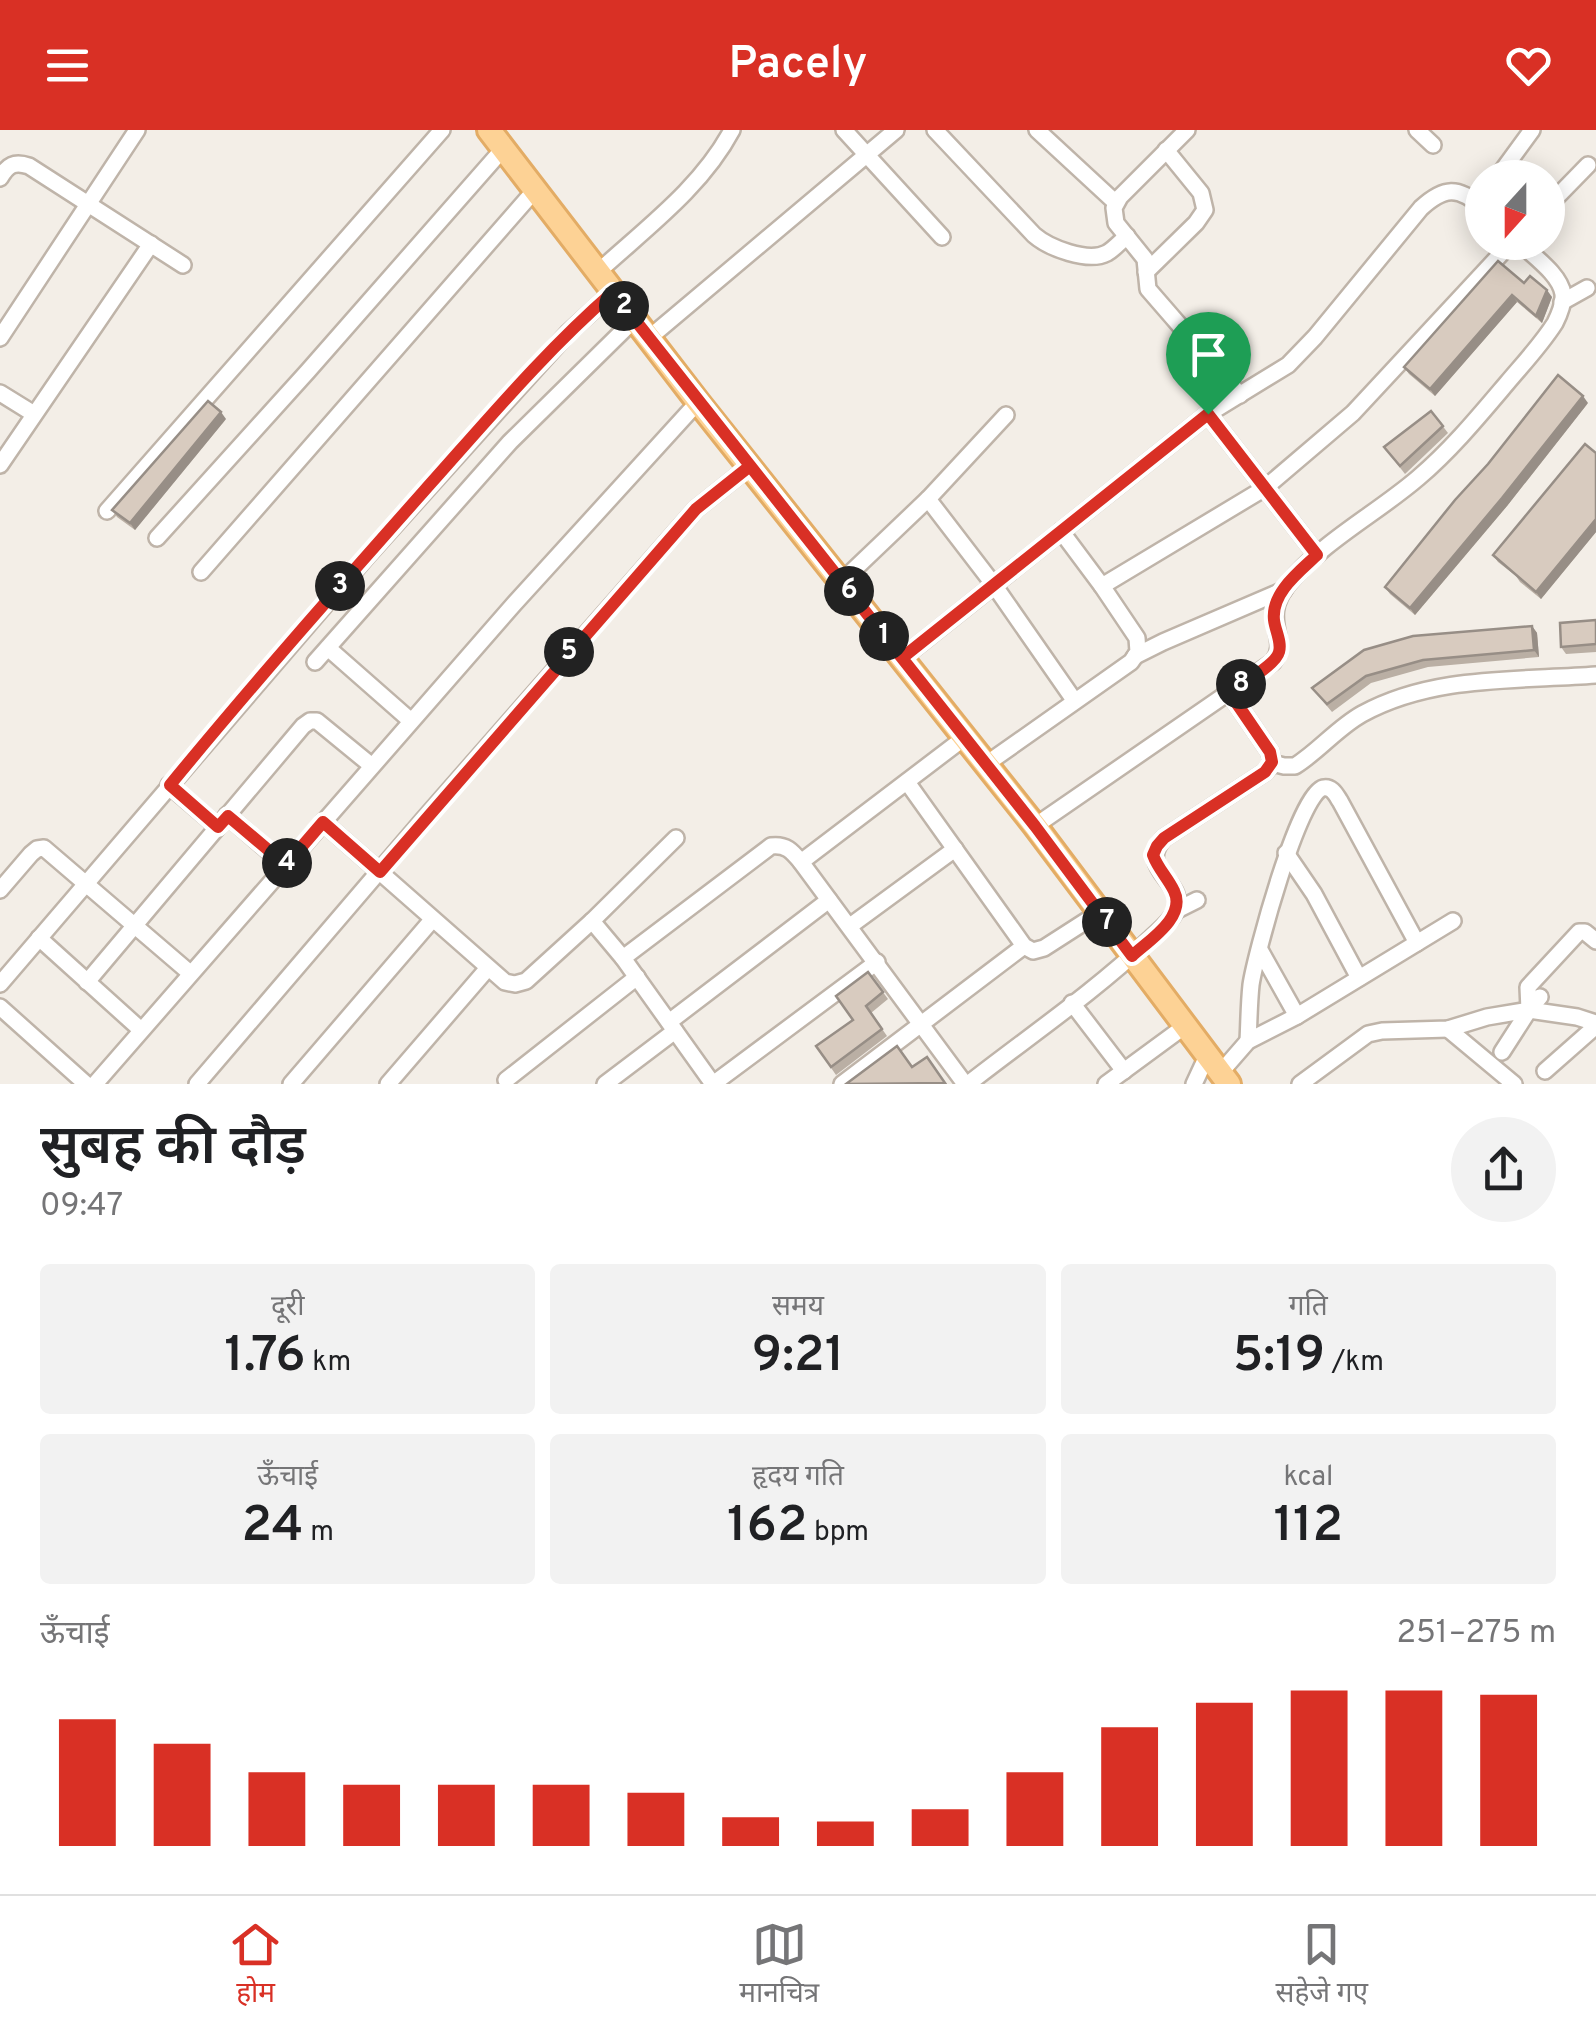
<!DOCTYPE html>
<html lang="hi">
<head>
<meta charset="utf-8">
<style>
	body { margin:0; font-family:Overpass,"Noto Sans Devanagari",sans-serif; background:#f2f2f2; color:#202124; height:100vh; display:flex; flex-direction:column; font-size:38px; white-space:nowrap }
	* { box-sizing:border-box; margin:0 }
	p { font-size:32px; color:#757577 }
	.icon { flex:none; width:55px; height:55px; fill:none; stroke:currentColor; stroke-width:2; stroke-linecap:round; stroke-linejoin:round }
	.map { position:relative; height:954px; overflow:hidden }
	.details { display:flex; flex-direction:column; background:#fff; flex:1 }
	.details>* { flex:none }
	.needle { width:65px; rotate:201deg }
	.buttons { position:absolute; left:1465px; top:30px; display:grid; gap:20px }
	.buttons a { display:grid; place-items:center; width:100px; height:100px; border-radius:50%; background:#fff; box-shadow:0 5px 25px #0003; font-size:50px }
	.pin { position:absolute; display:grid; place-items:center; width:85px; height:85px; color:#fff; margin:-102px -42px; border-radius:50% 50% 50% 0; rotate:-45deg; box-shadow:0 0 10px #0007 }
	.pin .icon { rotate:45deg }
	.km { position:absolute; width:50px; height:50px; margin:-25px; border-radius:50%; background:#222; color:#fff; font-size:28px; line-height:50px; text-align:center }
	.round { display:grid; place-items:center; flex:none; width:105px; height:105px; border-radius:52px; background:#f2f2f2 }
	.overview { display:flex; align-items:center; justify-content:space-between; height:170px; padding:0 40px }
	h1 { font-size:55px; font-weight:600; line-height:75px }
	.metrics { display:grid; grid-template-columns:repeat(3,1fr); gap:15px; height:170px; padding:10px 40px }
	.metrics div { display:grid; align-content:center; border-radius:10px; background:#f2f2f2; text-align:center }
	.metrics b { font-size:50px; font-weight:600 }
	.metrics small { font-size:28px; font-weight:400 }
	.metrics p { font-size:28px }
	.chart { height:280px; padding:20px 40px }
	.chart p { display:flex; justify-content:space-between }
	.chart svg { width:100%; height:180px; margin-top:10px; stroke:#d93025; stroke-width:6 }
	header { display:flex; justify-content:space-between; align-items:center; height:130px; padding:0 40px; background:#d93025; color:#fff; font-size:45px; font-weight:600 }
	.dock { display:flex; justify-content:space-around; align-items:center; height:140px; border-top:2px solid #e0e0e0; background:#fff; font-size:28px; color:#757577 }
	.dock a { display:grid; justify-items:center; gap:5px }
	.dock .current { color:#d93025 }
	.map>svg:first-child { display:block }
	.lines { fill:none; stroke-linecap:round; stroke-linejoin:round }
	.street-casing { stroke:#bfb4a9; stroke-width:20 }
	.primary-casing { stroke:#e3ac65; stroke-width:28 }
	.street { stroke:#fff; stroke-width:15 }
	.primary { stroke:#fdd295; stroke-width:22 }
	.wall { fill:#baafa4 }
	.shaded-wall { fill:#978e86 }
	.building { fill:#d8cbbf; stroke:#978e86; stroke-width:2.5 }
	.route-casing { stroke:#fff; stroke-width:20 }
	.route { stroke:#d93025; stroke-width:12 }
</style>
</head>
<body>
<header><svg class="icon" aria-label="menu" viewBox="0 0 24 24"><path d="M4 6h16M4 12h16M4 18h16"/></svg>Pacely<svg class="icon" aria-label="heart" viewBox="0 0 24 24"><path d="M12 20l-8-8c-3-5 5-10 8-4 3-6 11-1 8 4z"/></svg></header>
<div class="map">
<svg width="1596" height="954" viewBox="0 0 1596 954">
	<rect width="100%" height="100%" fill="#f3eee7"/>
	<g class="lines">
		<defs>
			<g id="street">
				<polyline points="844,0 942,107"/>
				<path d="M935 0 1034 105C1049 118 1088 133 1107 123 1114 119 1121 111 1127 106"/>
				<polyline points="1037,0 1116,73"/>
				<polyline points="1187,0 1120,67 1114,78 1116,93 1145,129 1148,159 1240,265"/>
				<polyline points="1417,0 1433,15"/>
				<path d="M0 48C8 35 14 31 29 36L183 135"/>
				<polyline points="1497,48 1532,0"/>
				<polyline points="1548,76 1588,35"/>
				<path d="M598 142C646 98 701 58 732 0"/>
				<polyline points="1146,142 1196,93 1205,80 1201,63 1166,20"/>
				<polyline points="1562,172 1587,158"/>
				<polyline points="0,208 137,0"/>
				<polyline points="649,208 896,0"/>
				<polyline points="0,263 34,284"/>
				<polyline points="1208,284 1317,425"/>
				<polyline points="0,335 151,114"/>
				<polyline points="928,369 994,455 1074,570"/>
				<polyline points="107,381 442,0"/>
				<polyline points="157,408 308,241 503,19"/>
				<polyline points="201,442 535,60"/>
				<polyline points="841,452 928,369 1006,285"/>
				<polyline points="1102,456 1265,358 1353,283 1512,112"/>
				<polyline points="328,518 411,591"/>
				<polyline points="1135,526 1163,512 1284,460"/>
				<path d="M901 529 1208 284 1288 235 1315 207 1421 78C1444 57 1458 56 1482 77"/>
				<polyline points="315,532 510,312 635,189"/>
				<path d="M1272 633 1284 636H1295C1319 621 1337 598 1362 584 1433 545 1517 551 1596 545"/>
				<polyline points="985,635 1131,532 1138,522 1137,508 1102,456 1061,401"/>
				<polyline points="907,652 1024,816 1033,821 1044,818 1100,782"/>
				<polyline points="169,655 218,697"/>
				<polyline points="227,685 285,735"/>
				<polyline points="323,692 505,852 515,854 526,851 592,791 676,708"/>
				<path d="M1035 696 1273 532C1291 509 1259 490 1288 454 1323 411 1376 384 1418 348 1451 320 1479 286 1507 253 1523 234 1541 215 1555 193 1559 185 1564 174 1563 164 1560 144 1533 126 1519 112"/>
				<polyline points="1286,723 1314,764 1359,848"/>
				<polyline points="801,732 964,608"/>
				<polyline points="0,760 31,724 37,719 44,718 190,843"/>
				<polyline points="1177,780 1197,770"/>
				<polyline points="592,791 623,828 713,954"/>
				<polyline points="850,796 955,719"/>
				<polyline points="39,808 141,900"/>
				<polyline points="1260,820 1297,886"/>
				<path d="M623 828 771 716C786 714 792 721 801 732L965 954"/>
				<polyline points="87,852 303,596 310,591 317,591 372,636"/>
				<polyline points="0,854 368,425 568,203 613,162"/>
				<polyline points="1072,873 1124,941"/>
				<polyline points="0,877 86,954"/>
				<polyline points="1529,880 1528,857 1579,802 1585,802 1596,811"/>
				<polyline points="669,892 829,770"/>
				<polyline points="1448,899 1514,954"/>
				<path d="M1248 911C1249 892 1249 874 1251 855 1255 827 1299 663 1323 658 1332 656 1336 665 1340 671L1417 813"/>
				<polyline points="1502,922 1529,880 1540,867"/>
				<polyline points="1545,941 1596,896"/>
				<polyline points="1221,942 1248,911 1297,886 1453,791"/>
				<polyline points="506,950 637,847"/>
				<polyline points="95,954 514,474 698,272"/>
				<polyline points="197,954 423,690 696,379 750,336"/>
				<polyline points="291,954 432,790"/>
				<polyline points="388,954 488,838"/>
				<polyline points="605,954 675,901"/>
				<polyline points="713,954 877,832"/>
				<polyline points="842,954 1024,816"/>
				<path d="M968 954C1028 907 1093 863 1149 810 1157 802 1170 793 1175 782 1189 752 1135 740 1164 708L1265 642 1272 633 1270 622 1229 562"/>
				<polyline points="1106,954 1185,896"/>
				<polyline points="1194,954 1207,926"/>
				<polyline points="1300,954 1368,904 1382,901 1448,899 1487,887 1529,880 1577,887 1596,893"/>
			</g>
			<polyline id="primary" points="489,0 698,272 1035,696 1229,954"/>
		</defs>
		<use href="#street" class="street-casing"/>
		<use href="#primary" class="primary-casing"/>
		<use href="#street" class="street"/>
		<use href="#primary" class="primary"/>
	</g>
	<g class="wall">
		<polygon points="1524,153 1552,167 1542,193 1517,172 1435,266 1409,244 1404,237"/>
		<polygon points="1588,273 1507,376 1415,485 1390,464 1385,457"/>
		<polygon points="1431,281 1448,303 1405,344 1384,317"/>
		<polygon points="226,289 135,400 117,387 112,380"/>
		<polygon points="1596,323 1596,402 1541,469 1520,452 1516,446 1498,432 1493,425"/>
		<polygon points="1596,490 1596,522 1566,524 1561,517"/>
		<polygon points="1532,496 1537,503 1539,527 1428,537 1371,553 1332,582 1312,558"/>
		<polygon points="868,842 888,869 871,883 887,906 836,945 816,916 853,890"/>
	</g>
	<g class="shaded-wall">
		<polygon points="1547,160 1552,167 1542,193 1536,186"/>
		<polygon points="1512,165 1517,172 1435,266 1430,259"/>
		<polygon points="1583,266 1588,273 1507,376 1415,485 1410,478"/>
		<polygon points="221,282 226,289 135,400 130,393"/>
		<polygon points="1596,389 1596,402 1541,469 1536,462"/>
		<polygon points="1532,496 1537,503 1539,527 1534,520"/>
	</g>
	<g class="building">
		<polygon points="1498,131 1524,153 1530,146 1547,160 1536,186 1512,165 1430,259 1404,237"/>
		<polygon points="1558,245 1583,266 1502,368 1410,478 1385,457 1455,370 1488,334"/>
		<polygon points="208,271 221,282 130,393 112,380"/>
		<polygon points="1431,281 1443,296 1400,336 1384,317"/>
		<polygon points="1585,314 1596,323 1596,389 1536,462 1493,425"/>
		<polygon points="1596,490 1596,514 1561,517 1560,493"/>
		<polygon points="1532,496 1534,520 1423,530 1366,546 1327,574 1312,558 1364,520 1413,506"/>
		<polygon points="868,842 883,862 866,876 882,899 831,937 816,916 853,890 836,866"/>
		<polygon points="897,916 912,937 927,927 945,953 846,954"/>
	</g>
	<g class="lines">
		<defs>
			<path id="route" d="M1208 284 902 528 613 162C544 222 485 293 424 361 338 458 252 555 170 655L218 697 228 686 286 735 323 692 380 742 696 379 750 336 1035 696 1132 826C1148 811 1187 787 1174 761 1168 748 1158 739 1153 725L1157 716 1164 708 1265 642 1272 632 1270 622 1229 562C1241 554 1276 535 1279 522 1282 512 1275 500 1274 490 1271 463 1299 442 1317 425L1208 284"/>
		</defs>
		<use href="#route" class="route-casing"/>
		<use href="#route" class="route"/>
	</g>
</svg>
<div class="buttons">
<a><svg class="needle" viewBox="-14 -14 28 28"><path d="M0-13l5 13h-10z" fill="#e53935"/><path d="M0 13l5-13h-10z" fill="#757577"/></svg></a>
</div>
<div class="pin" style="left:1208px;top:284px;background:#1e9e55"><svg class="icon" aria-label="arrive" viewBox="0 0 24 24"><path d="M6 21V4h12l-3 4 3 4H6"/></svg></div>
<b class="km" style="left:884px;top:506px">1</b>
<b class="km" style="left:624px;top:176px">2</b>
<b class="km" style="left:340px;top:456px">3</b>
<b class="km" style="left:287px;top:733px">4</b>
<b class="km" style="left:569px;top:522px">5</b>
<b class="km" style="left:849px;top:461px">6</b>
<b class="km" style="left:1107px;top:792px">7</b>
<b class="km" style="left:1241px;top:554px">8</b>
</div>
<section class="details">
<div class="overview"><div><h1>सुबह की दौड़</h1><p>09:47</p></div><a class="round"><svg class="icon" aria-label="share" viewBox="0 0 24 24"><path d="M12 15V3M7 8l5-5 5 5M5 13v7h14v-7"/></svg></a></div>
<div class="metrics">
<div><p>दूरी</p><b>1.76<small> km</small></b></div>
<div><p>समय</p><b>9:21</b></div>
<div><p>गति</p><b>5:19<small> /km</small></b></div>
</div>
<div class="metrics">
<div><p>ऊँचाई</p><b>24<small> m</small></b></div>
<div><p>हृदय गति</p><b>162<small> bpm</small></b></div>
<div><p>kcal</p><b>112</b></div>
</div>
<div class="chart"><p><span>ऊँचाई</span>251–275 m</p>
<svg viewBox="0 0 160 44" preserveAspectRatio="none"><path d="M5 44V13M15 44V19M25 44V26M35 44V29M45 44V29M55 44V29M65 44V31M75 44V37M85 44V38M95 44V35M105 44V26M115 44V15M125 44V9M135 44V6M145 44V6M155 44V7"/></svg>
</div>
</section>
<nav class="dock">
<a class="current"><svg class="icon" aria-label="home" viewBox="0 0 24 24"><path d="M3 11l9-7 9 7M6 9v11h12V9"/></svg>होम</a>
<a><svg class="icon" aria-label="map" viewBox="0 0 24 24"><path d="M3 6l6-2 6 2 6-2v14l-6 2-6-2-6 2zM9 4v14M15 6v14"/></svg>मानचित्र</a>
<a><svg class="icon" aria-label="saved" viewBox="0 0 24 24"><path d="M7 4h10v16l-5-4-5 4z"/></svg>सहेजे गए</a>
</nav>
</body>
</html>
